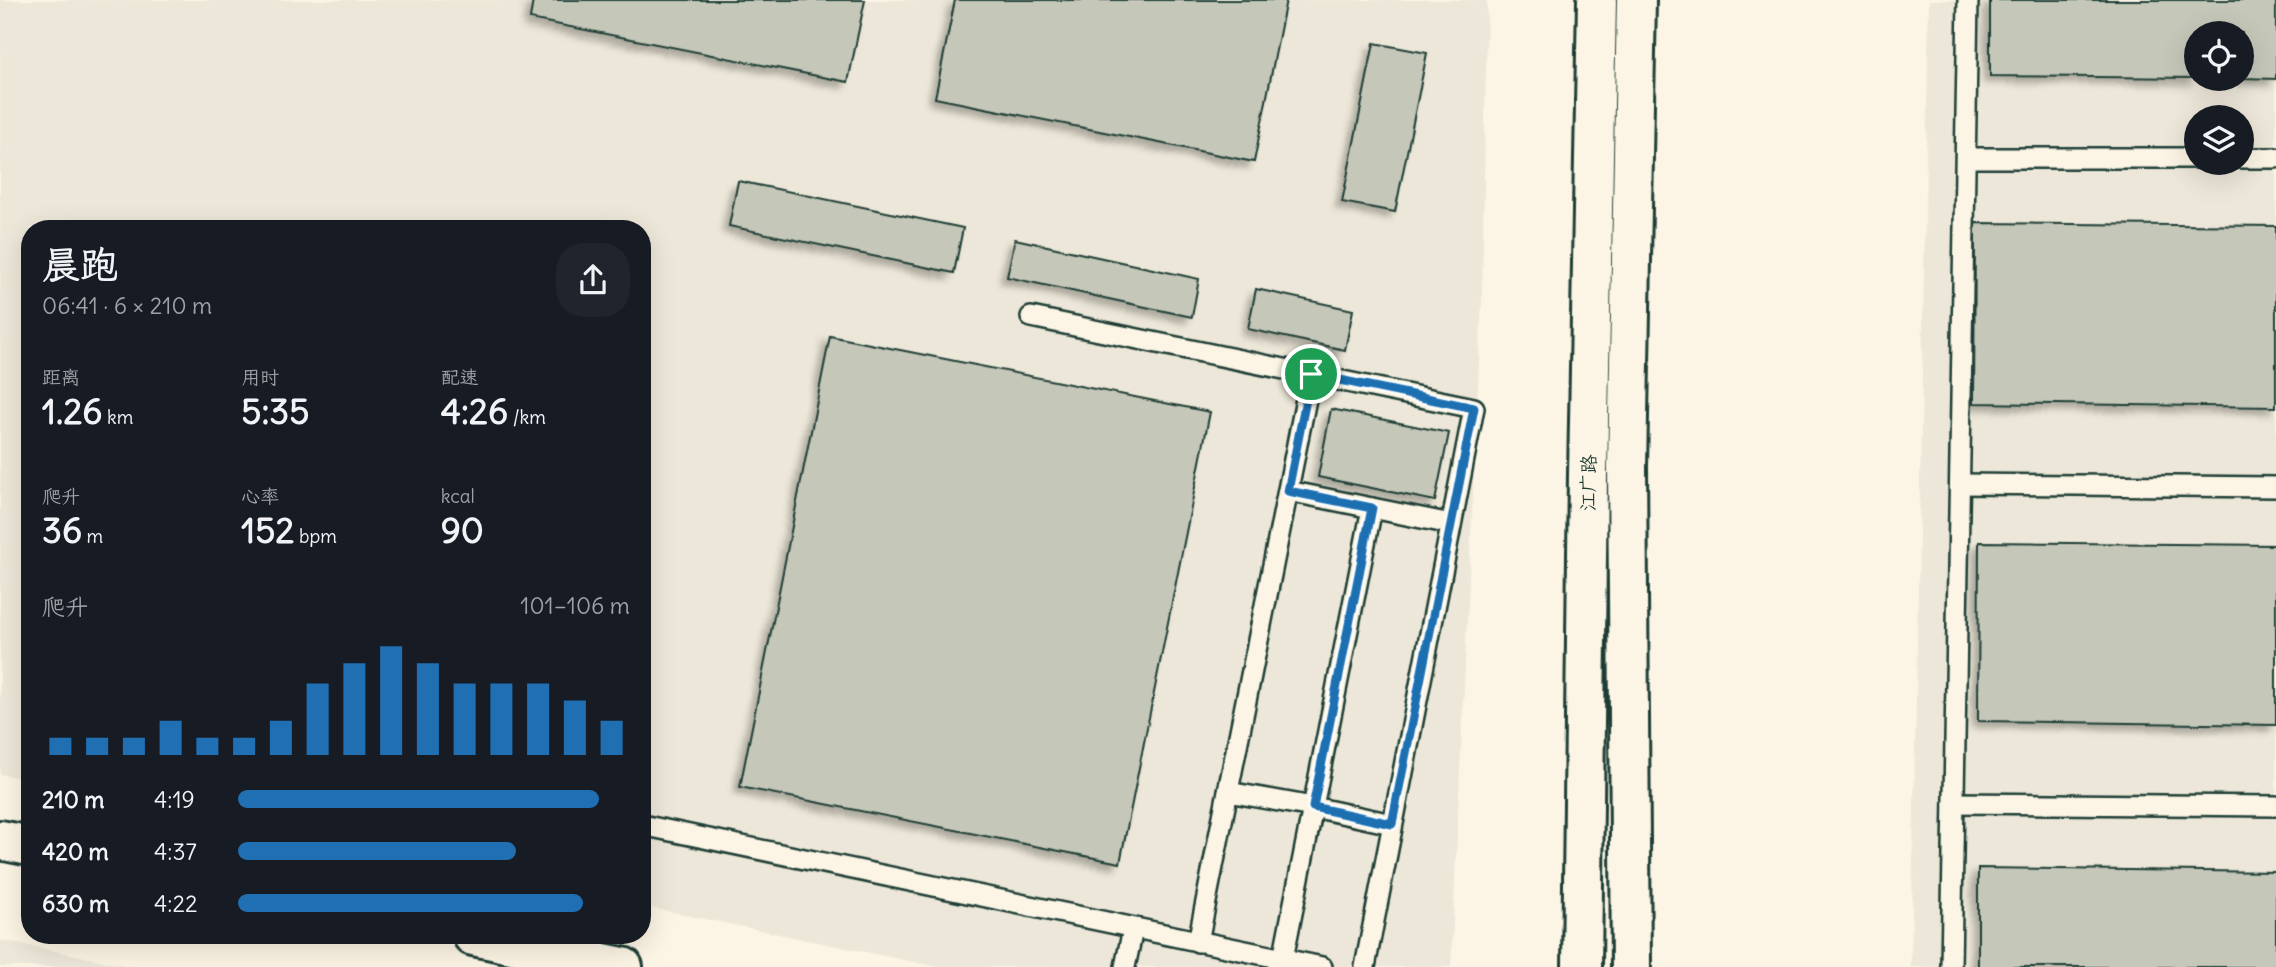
<!DOCTYPE html>
<html lang="zh">
<head>
<meta charset="utf-8">
<style>
	body { margin:0; font-family:Delius,"LXGW WenKai TC",sans-serif; background:#20242c; color:#f1f3f6; height:100vh; display:flex; flex-direction:column; font-size:26px; white-space:nowrap }
	* { box-sizing:border-box; margin:0 }
	p { font-size:23px; color:#9ea1a6 }
	.icon { flex:none; width:38px; height:38px; fill:none; stroke:currentColor; stroke-width:2; stroke-linecap:round; stroke-linejoin:round }
	.map { position:relative; flex:1; overflow:hidden }
	.details { position:absolute; left:21px; top:220px; width:630px; height:724px; display:flex; flex-direction:column; background:#171b24; border-radius:28px; box-shadow:0 7px 28px #0002 }
	.details>* { flex:none }
	.controls { position:absolute; left:2184px; top:21px; display:grid; gap:14px }
	.controls a { display:grid; place-items:center; width:70px; height:70px; border-radius:50%; background:#171b24; box-shadow:0 7px 28px #0002; font-size:35px }
	.pin { position:absolute; display:grid; place-items:center; width:60px; height:60px; color:#fff; margin:-30px; border:4px solid #fff; border-radius:50%; box-shadow:0 2px 7px #0007 }
	.round { display:grid; place-items:center; flex:none; width:74px; height:74px; border-radius:28px; background:#20242c }
	.overview { display:flex; align-items:center; justify-content:space-between; height:119px; padding:0 21px }
	h1 { font-size:38px; font-weight:800; line-height:52px }
	.metrics { display:grid; grid-template-columns:repeat(3,1fr); gap:10px; height:119px; padding:7px 21px }
	.metrics div { display:grid; align-content:center }
	.metrics b { font-size:35px; font-weight:800 }
	.metrics small { font-size:19px; font-weight:400 }
	.metrics p { font-size:19px }
	.chart { height:196px; padding:14px 21px }
	.chart p { display:flex; justify-content:space-between }
	.chart svg { width:100%; height:126px; margin-top:7px; stroke:#1f6fb2; stroke-width:6 }
	ul { padding:0 21px; list-style:none; font-size:23px }
	li { display:grid; grid-template-columns:112px 84px 1fr; align-items:center; height:52px }
	li i { height:18px; border-radius:9px; background:#1f6fb2 }
	.map>svg:first-child { display:block }
	.built { fill:#ece7d8; fill-rule:evenodd }
	.building { fill:#c5c7b9; stroke:#1f3d34; stroke-width:2; filter:url(#shadow) }
	.lines { fill:none; stroke-linecap:round; stroke-linejoin:round }
	.service-casing { stroke:#1f3d34; stroke-width:24 }
	.tertiary-casing { stroke:#1f3d34; stroke-width:44 }
	.secondary-casing { stroke:#1f3d34; stroke-width:44 }
	.service { stroke:#fcf5e5; stroke-width:19 }
	.tertiary { stroke:#fcf5e5; stroke-width:38 }
	.secondary { stroke:#fcf5e5; stroke-width:38 }
	.route-casing { stroke:#fff; stroke-width:14 }
	.route { stroke:#1f6fb2; stroke-width:9 }
	.labels { text-anchor:middle; dominant-baseline:central; stroke-width:5; stroke-linejoin:round; paint-order:stroke }
	.street-label { font-size:19px; fill:#1f3d34; stroke:#fcf5e5 }
</style>
</head>
<body>
<div class="map">
<svg width="2276" height="967" viewBox="0 0 2276 967">
	<defs>
		<filter id="shadow"><feDropShadow dx="-6" dy="6" stdDeviation="3.5" flood-color="#0004"/></filter>
	</defs>
	<rect width="100%" height="100%" fill="#fcf5e5"/>
	<filter id="ink" filterUnits="userSpaceOnUse"><feTurbulence type="fractalNoise" baseFrequency=".0143" numOctaves="2"/><feDisplacementMap in="SourceGraphic" scale="14" xChannelSelector="R" yChannelSelector="G"/><feConvolveMatrix kernelMatrix="1 2 1 2 8 2 1 2 1" color-interpolation-filters="sRGB"/></filter>
	<g filter="url(#ink)">
		<g class="built">
			<polygon points="0,0 1487,0 1482,298 1451,967 938,967 642,906 642,229 30,229 30,780 0,774"/>
			<path d="M1929 0H2276V967H1911ZM2196 33H2242V79H2196ZM2196 117H2242V163H2196Z"/>
			<polygon points="0,940 134,967 0,967"/>
		</g>
		<g class="building">
			<polygon points="533,0 865,0 848,82 530,19"/>
			<polygon points="955,0 1286,0 1254,162 935,98"/>
			<polygon points="1990,0 2276,0 2276,79 2242,78 2242,33 2196,33 2196,78 1990,76"/>
			<polygon points="1374,43 1427,53 1395,212 1342,202"/>
			<polygon points="738,181 963,228 954,273 729,226"/>
			<polygon points="1975,223 2276,226 2276,407 1974,403"/>
			<polygon points="1015,239 1199,279 1192,317 1007,277"/>
			<polygon points="1256,289 1353,310 1345,350 1248,329"/>
			<polygon points="830,336 1210,412 1120,863 740,787"/>
			<polygon points="1331,409 1449,433 1435,501 1318,477"/>
			<polygon points="1979,542 2276,545 2276,725 1978,721"/>
			<polygon points="1978,868 2276,872 2276,967 1978,967"/>
		</g>
		<g class="lines">
			<defs>
				<g id="service">
					<polyline points="1966,158 2196,158"/>
					<polyline points="2242,158 2276,158"/>
					<polyline points="1031,317 1474,408 1365,967"/>
					<polyline points="1960,484 2276,487"/>
					<polyline points="1288,491 1451,524"/>
					<polyline points="1228,792 1313,807 1392,824"/>
					<polyline points="1954,803 2276,806"/>
					<polyline points="642,825 1322,967"/>
					<polyline points="1198,942 1311,374"/>
					<polyline points="1283,959 1372,508"/>
					<polyline points="1125,967 1133,929"/>
					<polyline points="1951,967 1968,0"/>
				</g>
				<g id="tertiary">
					<polyline points="0,840 30,846"/>
					<polyline points="473,936 623,967"/>
				</g>
				<g id="secondary">
					<polyline points="1582,967 1588,474 1597,0"/>
					<polyline points="1631,967 1627,467 1636,0"/>
				</g>
			</defs>
			<use href="#service" class="service-casing"/>
			<use href="#tertiary" class="tertiary-casing"/>
			<use href="#secondary" class="secondary-casing"/>
			<use href="#service" class="service"/>
			<use href="#tertiary" class="tertiary"/>
			<use href="#secondary" class="secondary"/>
		</g>
	</g>
	<g class="lines" filter="url(#ink)">
		<defs>
			<polygon id="route" points="1311,374 1474,408 1392,824 1313,807 1372,508 1288,491"/>
		</defs>
		<use href="#route" class="route-casing"/>
		<use href="#route" class="route"/>
	</g>
	<g class="labels">
		<g class="street-label">
			<text transform="translate(1588 483) rotate(-89)">江广路</text>
		</g>
	</g>
</svg>
<div class="controls">
<a><svg class="icon" aria-label="locate" viewBox="0 0 24 24"><circle cx="12" cy="12" r="6"/><path d="M12 2v4M12 18v4M2 12h4M18 12h4"/></svg></a>
<a><svg class="icon" aria-label="layers" viewBox="0 0 24 24"><path d="M12 4l9 5-9 5-9-5zM3 14l9 5 9-5"/></svg></a>
</div>
<div class="pin" style="left:1311px;top:374px;background:#1e9e55"><svg class="icon" aria-label="arrive" viewBox="0 0 24 24"><path d="M6 21V4h12l-3 4 3 4H6"/></svg></div>
<section class="details">
<div class="overview"><div><h1>晨跑</h1><p>06:41 · 6 × 210 m</p></div><a class="round"><svg class="icon" aria-label="share" viewBox="0 0 24 24"><path d="M12 15V3M7 8l5-5 5 5M5 13v7h14v-7"/></svg></a></div>
<div class="metrics">
<div><p>距离</p><b>1.26<small> km</small></b></div>
<div><p>用时</p><b>5:35</b></div>
<div><p>配速</p><b>4:26<small> /km</small></b></div>
</div>
<div class="metrics">
<div><p>爬升</p><b>36<small> m</small></b></div>
<div><p>心率</p><b>152<small> bpm</small></b></div>
<div><p>kcal</p><b>90</b></div>
</div>
<div class="chart"><p><span>爬升</span>101–106 m</p>
<svg viewBox="0 0 160 44" preserveAspectRatio="none"><path d="M5 44V38M15 44V38M25 44V38M35 44V32M45 44V38M55 44V38M65 44V32M75 44V19M85 44V12M95 44V6M105 44V12M115 44V19M125 44V19M135 44V19M145 44V25M155 44V32"/></svg>
</div>
<ul>
<li><b>210 m</b>4:19<i style="width:92%"></i></li>
<li><b>420 m</b>4:37<i style="width:71%"></i></li>
<li><b>630 m</b>4:22<i style="width:88%"></i></li>
</ul>
</section>
</div>
</body>
</html>
